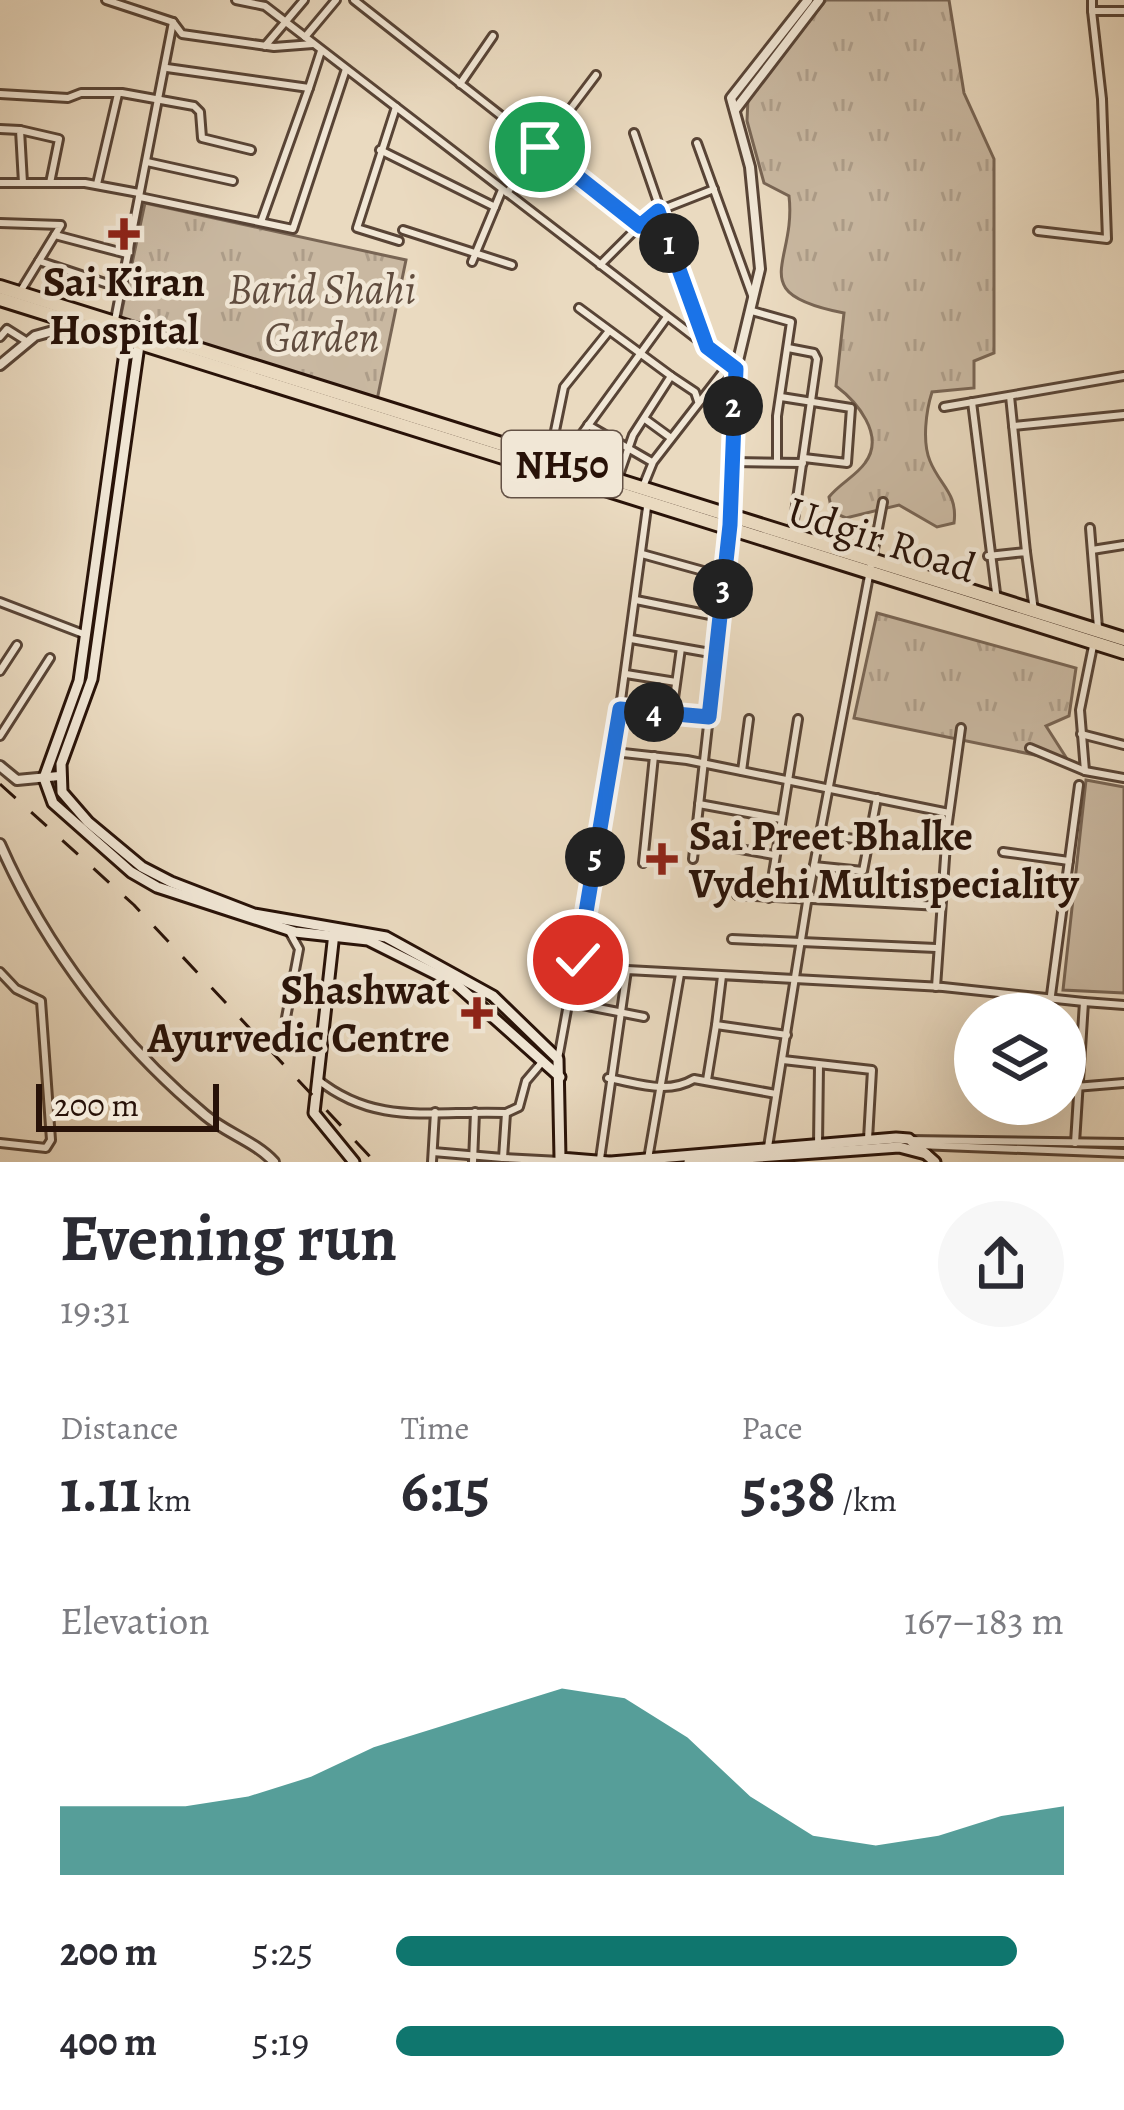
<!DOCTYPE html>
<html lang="en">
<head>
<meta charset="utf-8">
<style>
	body { margin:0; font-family:Alegreya,serif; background:#f7f7f7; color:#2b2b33; height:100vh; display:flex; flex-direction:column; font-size:45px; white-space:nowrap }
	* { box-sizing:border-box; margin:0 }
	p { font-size:39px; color:#7c7c81 }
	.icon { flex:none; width:66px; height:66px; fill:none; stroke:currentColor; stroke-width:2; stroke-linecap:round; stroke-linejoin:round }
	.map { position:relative; height:1162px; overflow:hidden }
	.details { display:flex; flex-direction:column; background:#fff; flex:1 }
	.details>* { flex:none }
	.controls { position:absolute; left:954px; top:993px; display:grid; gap:24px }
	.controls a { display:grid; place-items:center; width:132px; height:132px; border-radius:50%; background:#fff; box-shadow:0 12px 48px #0002; font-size:60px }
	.scale { position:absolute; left:36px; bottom:30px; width:183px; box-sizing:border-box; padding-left:12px; border:6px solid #281208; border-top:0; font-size:33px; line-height:42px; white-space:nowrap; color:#281208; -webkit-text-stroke:9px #f1e7d6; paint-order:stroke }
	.pin { position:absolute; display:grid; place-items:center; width:102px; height:102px; color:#fff; margin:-51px; border:6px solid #fff; border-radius:50%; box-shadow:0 3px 12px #0007 }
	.km { position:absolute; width:60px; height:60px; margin:-30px; border-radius:50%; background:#222; color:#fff; font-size:33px; line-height:60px; text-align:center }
	.round { display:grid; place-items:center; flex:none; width:126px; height:126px; border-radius:63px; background:#f7f7f7 }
	.summary { display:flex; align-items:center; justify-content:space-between; height:204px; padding:0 60px }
	h1 { font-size:66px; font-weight:700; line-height:90px }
	.metrics { display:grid; grid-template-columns:repeat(3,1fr); gap:18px; height:204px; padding:12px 60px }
	.metrics div { display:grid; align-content:center }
	.metrics b { font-size:60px; font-weight:700 }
	.metrics small { font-size:33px; font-weight:400 }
	.metrics p { font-size:33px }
	.chart { height:336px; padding:24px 60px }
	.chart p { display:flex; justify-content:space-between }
	.chart svg { width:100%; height:216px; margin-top:12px; fill:#0f766e; opacity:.7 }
	ul { padding:0 60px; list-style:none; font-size:39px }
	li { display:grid; grid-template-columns:192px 144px 1fr; align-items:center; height:90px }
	li i { height:30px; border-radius:15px; background:#0f766e }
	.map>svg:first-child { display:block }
	.grass { fill:url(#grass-tufts); stroke:#786554; stroke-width:3 }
	.pitch { fill:#c9b8a1; stroke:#786554; stroke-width:3 }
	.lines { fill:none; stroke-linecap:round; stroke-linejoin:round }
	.minor-casing { stroke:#584436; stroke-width:12 }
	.tertiary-casing { stroke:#584436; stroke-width:14 }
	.secondary-casing { stroke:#281208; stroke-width:15 }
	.trunk-casing { stroke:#281208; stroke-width:18 }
	.minor { stroke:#f1e7d6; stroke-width:6 }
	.tertiary { stroke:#f1e7d6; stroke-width:8 }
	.secondary { stroke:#f1e7d6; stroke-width:9 }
	.trunk { stroke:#eadac0; stroke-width:12 }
	.rail { stroke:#281208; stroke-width:3; stroke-dasharray:21 21; stroke-linecap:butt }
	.route-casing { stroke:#fff; stroke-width:24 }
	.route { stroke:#1a73e8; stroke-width:15 }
	.poi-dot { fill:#8f2418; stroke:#f1e7d6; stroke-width:4.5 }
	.labels { text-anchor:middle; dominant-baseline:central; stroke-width:9; stroke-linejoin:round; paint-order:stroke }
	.shield { fill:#f1e7d6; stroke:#645246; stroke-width:3 }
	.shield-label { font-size:39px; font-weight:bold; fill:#281208 }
	.poi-label { font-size:42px; font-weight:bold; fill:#281208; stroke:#f1e7d6 }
	.park-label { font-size:42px; font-style:italic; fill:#604c3e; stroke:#f1e7d6 }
	.street-label { font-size:42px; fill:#281208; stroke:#f1e7d6 }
</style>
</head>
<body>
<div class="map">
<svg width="1124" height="1162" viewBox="0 0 1124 1162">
	<defs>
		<pattern id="grass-tufts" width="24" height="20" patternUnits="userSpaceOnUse" patternTransform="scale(3)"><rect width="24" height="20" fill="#c9b8a1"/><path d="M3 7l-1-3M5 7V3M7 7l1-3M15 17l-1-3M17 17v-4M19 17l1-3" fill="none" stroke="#ad9d89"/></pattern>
	</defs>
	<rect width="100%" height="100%" fill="#eadac0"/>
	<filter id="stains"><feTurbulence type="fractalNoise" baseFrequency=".00167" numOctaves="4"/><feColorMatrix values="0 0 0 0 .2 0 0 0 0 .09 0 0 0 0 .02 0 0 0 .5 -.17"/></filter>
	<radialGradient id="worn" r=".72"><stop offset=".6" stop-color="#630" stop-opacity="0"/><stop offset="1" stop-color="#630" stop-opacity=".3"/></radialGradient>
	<g class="grass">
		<path d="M826 0H949L964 93 994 159V353L974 361V388L932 392C926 411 922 442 930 461 940 486 958 493 954 523L937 527 899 505 846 518 832 512 829 497C839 484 856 476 865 463 886 435 856 401 836 386L844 313C742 293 797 264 789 196L764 183 747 121 748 98Z"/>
		<polygon points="145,203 406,260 377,400 119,324"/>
		<polygon points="877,613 1076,668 1069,716 1046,726 1069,762 854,718"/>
	</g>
	<polygon class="pitch" points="1086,780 1124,787 1124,993 1063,990"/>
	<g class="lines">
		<defs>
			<g id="minor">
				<polyline points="106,0 173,22 182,34 274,47 313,44"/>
				<polyline points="236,0 265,6 736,369"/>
				<polyline points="354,0 640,225 600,265"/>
				<polyline points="1092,0 1092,11 1124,11"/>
				<polyline points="305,37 336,0"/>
				<polyline points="265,46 304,0"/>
				<polyline points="167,68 309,88 261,222"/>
				<polyline points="460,84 493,36"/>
				<polyline points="309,88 321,51"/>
				<polyline points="0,94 68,98 81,93 122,93 194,106 200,112 202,138 251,150"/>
				<polyline points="396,107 357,228 399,241"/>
				<polyline points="0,129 20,130 23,183"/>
				<polyline points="20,130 59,139 50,183"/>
				<polyline points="634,133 707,345"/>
				<polyline points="697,143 753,298"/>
				<polyline points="380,150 495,207"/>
				<polyline points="147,162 233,181"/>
				<polyline points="0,183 85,183 139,193"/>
				<polyline points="97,184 118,94"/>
				<polyline points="507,193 596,75"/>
				<polyline points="140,197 293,229 346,69"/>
				<polyline points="0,223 61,225 20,292"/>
				<polyline points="640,225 658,211 714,189"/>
				<polyline points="403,230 512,265"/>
				<polyline points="1038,231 1107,239 1102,99 1092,11"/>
				<polyline points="55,235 127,254"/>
				<polyline points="39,261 120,288"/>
				<polyline points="472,262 502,190"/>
				<polyline points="579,308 671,376 633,435 618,478"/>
				<polyline points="752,311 791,322 777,416 777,462"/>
				<polyline points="115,320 173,22"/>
				<polyline points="0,337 7,329 26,341"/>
				<polyline points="788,348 814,353 817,359 792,534"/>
				<polyline points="671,376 695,392 698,401"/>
				<polyline points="1010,396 1026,552"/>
				<polyline points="781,397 851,408 847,463 804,458"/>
				<polyline points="972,402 997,601"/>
				<polyline points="944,407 1124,376"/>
				<polyline points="645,419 671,438"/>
				<polyline points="588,425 652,462"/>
				<polyline points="1013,426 1124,415"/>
				<polyline points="549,460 564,387 609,331"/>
				<polyline points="732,462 803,463"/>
				<polyline points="560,464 667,317"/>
				<polyline points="642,489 653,462 729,364"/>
				<polyline points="1090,528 1098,628"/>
				<polyline points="1092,550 1124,545"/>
				<polyline points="642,554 725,577"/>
				<polyline points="988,556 1026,552 1034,611"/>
				<polyline points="636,600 720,617"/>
				<polyline points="0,602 86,635"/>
				<polyline points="631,639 716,654"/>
				<polyline points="0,671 17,645"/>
				<polyline points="626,674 676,682"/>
				<polyline points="620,709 709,717"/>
				<polyline points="672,713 681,648"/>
				<polyline points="1081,734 1124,745"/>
				<polyline points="0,736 50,658"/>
				<polyline points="1030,748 1085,771 1124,778"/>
				<polyline points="614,752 687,760 949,813"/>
				<polyline points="742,771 749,719"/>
				<polyline points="1085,771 1080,710 1093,646"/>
				<polyline points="699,804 781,819"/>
				<polyline points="821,835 863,840 883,831 945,848"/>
				<polyline points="695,841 774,855"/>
				<polyline points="1003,852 1069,861"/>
				<polyline points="693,859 730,529"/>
				<polyline points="643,863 654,756"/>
				<polyline points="814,866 863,871 877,798"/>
				<polyline points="737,895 940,906"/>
				<polyline points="769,898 798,719"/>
				<polyline points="732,939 936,948"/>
				<polyline points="579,960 627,970"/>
				<polyline points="0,972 16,989 41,1001 51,1140 46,1148 0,1143"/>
				<polyline points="722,976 716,1025 787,1035"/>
				<polyline points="936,987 947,829 961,728"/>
				<polyline points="1051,995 1079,785"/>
				<polyline points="572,1003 644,1017"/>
				<polyline points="285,1023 299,949 289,931"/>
				<polyline points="558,1059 614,752 648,500"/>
				<polyline points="783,1060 872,1070 868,1139"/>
				<path d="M608 1078C637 1083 667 1095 694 1079L776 1094"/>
				<path d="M317 1079C376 1127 434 1110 506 1113L519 1107 526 1081 543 1061"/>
				<polyline points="707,1080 716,1025"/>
				<polyline points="1075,1087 1124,1083"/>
				<polyline points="908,1140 1124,1143"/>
				<polyline points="1075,1143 1084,1002 1124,1005"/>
				<polyline points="818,1145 819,1065"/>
				<polyline points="918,1145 1124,1153"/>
				<polyline points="768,1147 807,902 883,502"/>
				<polyline points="433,1152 503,1158 506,1113"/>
				<polyline points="503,1158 560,1161"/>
				<polyline points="600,1159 627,970 943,987 1084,1002"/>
				<polyline points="648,1159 680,974"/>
				<polyline points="432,1162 435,1112"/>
				<polyline points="473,1162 475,1112"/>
			</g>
			<g id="tertiary">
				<polyline points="735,110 819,0"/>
				<polyline points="0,365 35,336 71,326"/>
				<polyline points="730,518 736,369 760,269 750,167 731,98 808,0"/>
				<polyline points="0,766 17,780 59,776"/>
				<path d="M0 844C45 947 119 1044 205 1115 226 1133 256 1142 274 1162"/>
			</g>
			<g id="secondary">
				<polyline points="127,338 79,681 44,778 53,803 131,872 157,887 295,932 368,940 456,984 560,1077"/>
				<polyline points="140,338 92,679 61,764 62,792 88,822 142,867 171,882 254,914 386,937 493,996 558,1059 560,1158 609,1162"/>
				<polyline points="334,933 314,1113 354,1162"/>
				<polyline points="611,1162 896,1138 909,1139 935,1162"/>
				<polyline points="689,1162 899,1147 926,1154"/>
			</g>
			<g id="trunk">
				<polyline points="0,287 1124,639"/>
				<polyline points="0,299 1124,652"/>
			</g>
		</defs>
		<use href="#minor" class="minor-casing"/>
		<use href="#tertiary" class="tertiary-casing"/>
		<use href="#secondary" class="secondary-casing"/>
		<use href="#trunk" class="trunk-casing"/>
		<use href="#minor" class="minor"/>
		<use href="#tertiary" class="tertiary"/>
		<use href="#secondary" class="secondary"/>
		<use href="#trunk" class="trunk"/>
		<polyline class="rail" points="0,784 134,905 375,1162"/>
	</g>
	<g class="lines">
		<defs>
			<polyline id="route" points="540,147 640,226 658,211 707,347 736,369 730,525 709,717 620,709 578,960"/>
		</defs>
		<use href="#route" class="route-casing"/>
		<use href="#route" class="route"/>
	</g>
	<g class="poi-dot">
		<path d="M118 216h12v12h12v12h-12v12h-12v-12h-12v-12h12z"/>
		<path d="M656 841h12v12h12v12h-12v12h-12v-12h-12v-12h12z"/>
		<path d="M471 995h12v12h12v12h-12v12h-12v-12h-12v-12h12z"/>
	</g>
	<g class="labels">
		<rect class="shield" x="502" y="431" width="120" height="66" rx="9"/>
		<g class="shield-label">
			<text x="562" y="464">NH50</text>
		</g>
		<g class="poi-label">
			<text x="124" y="281">Sai Kiran<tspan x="124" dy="48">Hospital</tspan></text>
			<text x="689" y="835" text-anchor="start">Sai Preet Bhalke<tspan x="689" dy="48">Vydehi Multispeciality</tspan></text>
			<text x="450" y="989" text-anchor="end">Shashwat<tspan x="450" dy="48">Ayurvedic Centre</tspan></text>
		</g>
		<g class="park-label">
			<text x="322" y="288">Barid Shahi<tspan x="322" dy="48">Garden</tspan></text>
		</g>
		<g class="street-label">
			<text transform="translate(882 539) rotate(18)">Udgir Road</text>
		</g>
	</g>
	<rect width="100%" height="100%" filter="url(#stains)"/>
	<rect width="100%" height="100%" fill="url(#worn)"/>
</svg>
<div class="controls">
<a><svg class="icon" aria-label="layers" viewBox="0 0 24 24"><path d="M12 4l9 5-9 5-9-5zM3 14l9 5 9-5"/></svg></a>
</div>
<div class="scale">200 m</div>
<div class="pin" style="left:540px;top:147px;background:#1e9e55"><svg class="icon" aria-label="arrive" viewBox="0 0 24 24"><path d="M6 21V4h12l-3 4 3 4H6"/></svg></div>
<div class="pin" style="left:578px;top:960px;background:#d93025"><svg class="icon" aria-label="check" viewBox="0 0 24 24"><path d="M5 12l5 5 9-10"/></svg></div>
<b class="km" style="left:669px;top:243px">1</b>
<b class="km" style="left:733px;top:406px">2</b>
<b class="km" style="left:723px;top:589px">3</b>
<b class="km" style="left:654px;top:712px">4</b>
<b class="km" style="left:595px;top:857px">5</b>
</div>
<section class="details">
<div class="summary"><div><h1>Evening run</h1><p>19:31</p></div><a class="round"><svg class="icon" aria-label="share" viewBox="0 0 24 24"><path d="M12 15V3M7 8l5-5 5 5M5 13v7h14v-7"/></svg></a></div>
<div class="metrics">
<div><p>Distance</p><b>1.11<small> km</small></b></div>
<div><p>Time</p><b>6:15</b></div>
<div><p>Pace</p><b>5:38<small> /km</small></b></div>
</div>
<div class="chart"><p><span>Elevation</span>167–183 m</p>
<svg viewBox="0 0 160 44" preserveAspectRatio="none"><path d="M0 44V30L10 30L20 30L30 28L40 24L50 18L60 14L70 10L80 6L90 8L100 16L110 28L120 36L130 38L140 36L150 32L160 30V44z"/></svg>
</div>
<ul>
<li><b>200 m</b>5:25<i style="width:93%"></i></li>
<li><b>400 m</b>5:19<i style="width:100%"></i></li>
</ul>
</section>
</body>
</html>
